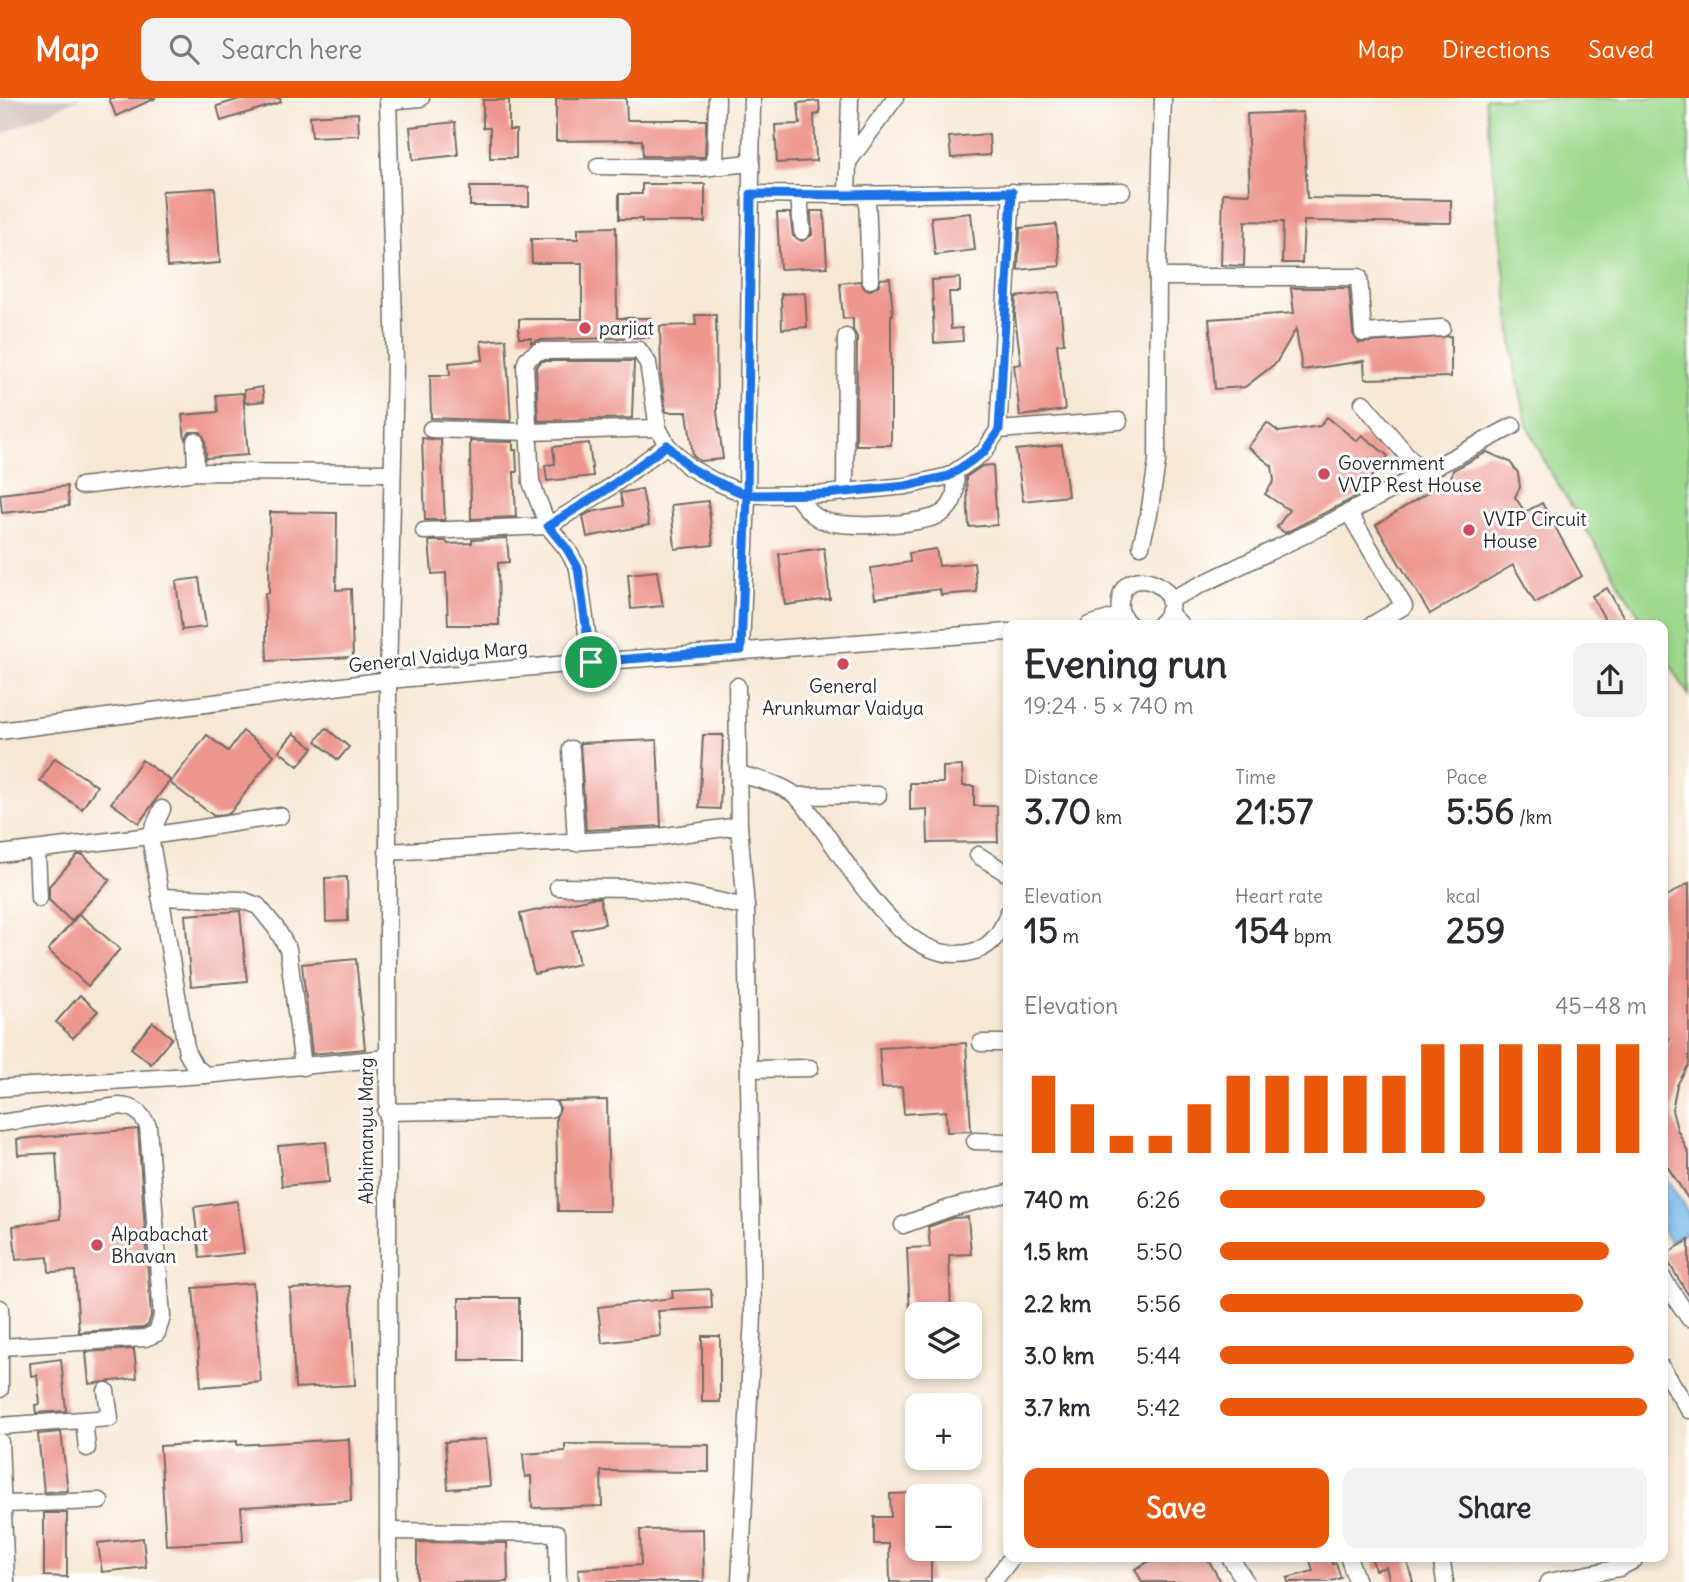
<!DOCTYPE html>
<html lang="en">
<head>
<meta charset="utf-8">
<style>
	body { margin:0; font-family:Delius,sans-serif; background:#f2f2f3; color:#2b2b33; height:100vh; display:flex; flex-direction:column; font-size:26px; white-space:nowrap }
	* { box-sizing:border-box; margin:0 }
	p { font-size:23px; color:#7c7c81 }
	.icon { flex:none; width:38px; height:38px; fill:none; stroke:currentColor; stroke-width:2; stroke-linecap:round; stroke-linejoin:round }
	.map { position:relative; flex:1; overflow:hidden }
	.side { position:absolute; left:1003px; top:522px; width:665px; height:942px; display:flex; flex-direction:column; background:#fff; border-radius:14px; box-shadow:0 4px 10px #0003 }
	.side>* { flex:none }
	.buttons { position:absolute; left:905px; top:1204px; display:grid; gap:14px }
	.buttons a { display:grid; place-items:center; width:77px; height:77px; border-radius:14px; background:#fff; box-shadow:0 4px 10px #0003; font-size:35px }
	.pin { position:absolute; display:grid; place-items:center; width:60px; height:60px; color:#fff; margin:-30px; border:4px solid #fff; border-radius:50%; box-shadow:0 2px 7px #0007 }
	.round { display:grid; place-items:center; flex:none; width:74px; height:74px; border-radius:14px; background:#f2f2f3 }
	.head { display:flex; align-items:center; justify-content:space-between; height:119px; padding:0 21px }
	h1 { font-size:38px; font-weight:700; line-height:52px }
	.metrics { display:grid; grid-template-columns:repeat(3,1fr); gap:10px; height:119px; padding:7px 21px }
	.metrics div { display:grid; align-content:center }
	.metrics b { font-size:35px; font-weight:700 }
	.metrics small { font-size:19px; font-weight:400 }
	.metrics p { font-size:19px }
	.chart { height:196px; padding:14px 21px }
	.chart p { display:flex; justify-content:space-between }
	.chart svg { width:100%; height:126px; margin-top:7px; stroke:#ea580c; stroke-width:6 }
	.cta { display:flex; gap:14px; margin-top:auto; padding:14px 21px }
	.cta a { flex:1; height:80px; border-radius:14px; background:#ea580c; color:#fff; font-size:28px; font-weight:700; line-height:80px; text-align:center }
	.cta a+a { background:#f2f2f3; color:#2b2b33 }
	ul { padding:0 21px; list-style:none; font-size:23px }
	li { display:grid; grid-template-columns:112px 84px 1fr; align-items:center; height:52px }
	li i { height:18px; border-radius:9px; background:#ea580c }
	header { display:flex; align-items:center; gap:42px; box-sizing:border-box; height:98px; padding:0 35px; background:#ea580c; color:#fff }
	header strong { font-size:33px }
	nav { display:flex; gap:38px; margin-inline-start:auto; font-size:24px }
	.search { width:490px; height:63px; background:#f2f2f3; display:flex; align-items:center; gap:18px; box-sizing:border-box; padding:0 24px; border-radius:14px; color:#7c7c81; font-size:26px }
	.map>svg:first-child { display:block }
	.industrial { fill:#cfc0bb }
	.green { fill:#9dd88c; stroke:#64825c; stroke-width:2 }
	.water { fill:#73b6e8; stroke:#4f708a; stroke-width:2 }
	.building { fill:#ed968e }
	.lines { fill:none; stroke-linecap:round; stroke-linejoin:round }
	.minor-casing { stroke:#726d66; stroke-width:19 }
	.minor { stroke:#fff; stroke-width:16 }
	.route-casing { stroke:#fff; stroke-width:14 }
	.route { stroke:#1a73e8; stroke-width:9 }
	.poi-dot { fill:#d1495b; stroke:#fff; stroke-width:2.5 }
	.labels { text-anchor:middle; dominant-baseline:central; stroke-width:6; stroke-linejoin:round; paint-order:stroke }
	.poi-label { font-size:19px; fill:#2b2b2b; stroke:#fff; text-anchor:start }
	.street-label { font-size:19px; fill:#2b2b2b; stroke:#fff }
</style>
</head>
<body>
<header>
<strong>Map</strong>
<div class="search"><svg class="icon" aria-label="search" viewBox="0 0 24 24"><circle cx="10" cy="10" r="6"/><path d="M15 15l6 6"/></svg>Search here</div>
<nav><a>Map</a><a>Directions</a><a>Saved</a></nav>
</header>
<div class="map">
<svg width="1689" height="1484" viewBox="0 0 1689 1484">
	<rect width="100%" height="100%" fill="#fff"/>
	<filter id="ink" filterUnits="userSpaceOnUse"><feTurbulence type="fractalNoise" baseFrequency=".0143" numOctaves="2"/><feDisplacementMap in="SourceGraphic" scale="14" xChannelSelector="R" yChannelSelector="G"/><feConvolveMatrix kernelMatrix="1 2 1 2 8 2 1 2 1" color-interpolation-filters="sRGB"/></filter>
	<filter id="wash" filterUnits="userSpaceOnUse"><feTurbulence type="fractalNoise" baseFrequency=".00686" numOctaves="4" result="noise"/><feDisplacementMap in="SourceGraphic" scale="28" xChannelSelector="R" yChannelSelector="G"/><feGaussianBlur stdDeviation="1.57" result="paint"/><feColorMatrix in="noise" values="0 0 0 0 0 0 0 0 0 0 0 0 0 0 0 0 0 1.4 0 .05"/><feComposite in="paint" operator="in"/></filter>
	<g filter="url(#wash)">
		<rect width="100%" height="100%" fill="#f7e8d5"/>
		<polygon class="industrial" points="0,0 80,0 0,37"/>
		<polygon class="green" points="1485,0 1689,0 1689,598 1663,555 1662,527 1645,527 1548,370 1527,327 1515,270"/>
		<polygon class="water" points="1663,1075 1689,1116 1689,1133 1670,1144 1663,1133"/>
		<g id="blocks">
			<g class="building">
				<polygon points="109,0 156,0 116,18"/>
				<polygon points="243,0 280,0 281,4 221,23 217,8"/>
				<polygon points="556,0 626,0 627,22 706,22 705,59 643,58 642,42 556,43"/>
				<polygon points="483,2 509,2 509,32 516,32 516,60 490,60 490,30 483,30"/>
				<polygon points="819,3 820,16 814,17 816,63 777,65 775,27 800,26 798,5"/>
				<polygon points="1303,14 1307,100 1451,102 1451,125 1304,123 1302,165 1282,165 1283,124 1245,123 1244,168 1221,167 1223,95 1250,96 1247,16"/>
				<polygon points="358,15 359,37 312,39 310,18"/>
				<polygon points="455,24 458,57 413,62 410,29"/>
				<polygon points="989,36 990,57 951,60 949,39"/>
				<polygon points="642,86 705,86 705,124 642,124 642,121 619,121 619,96 642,96"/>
				<rect x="470" y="89" width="59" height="19"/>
				<polygon points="215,90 220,165 167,169 162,93"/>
				<polygon points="811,113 824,113 827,169 780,171 777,115 790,115 793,138 802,143 812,137"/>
				<polygon points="971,115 975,152 935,157 931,119"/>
				<polygon points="1056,126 1060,168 1018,172 1020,130"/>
				<polygon points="616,129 617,220 650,220 650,239 539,242 531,245 531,240 519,240 519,221 582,221 582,165 532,165 531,141 578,141 578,130"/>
				<polygon points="890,180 893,217 891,217 891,347 856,347 857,239 853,232 853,220 843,221 840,185 860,183 865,191 871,192 879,187 880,181"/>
				<polygon points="960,180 960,194 949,194 951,231 962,230 963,243 934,245 932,182"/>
				<polygon points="1291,190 1349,190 1353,236 1359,245 1451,238 1451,279 1365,281 1364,263 1302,272 1296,231 1276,265 1245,289 1215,291 1209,221 1294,215"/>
				<polygon points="1059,194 1064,245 1057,246 1065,312 1020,318 1014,267 1021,266 1015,218 1016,199"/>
				<polygon points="805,195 807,229 782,231 781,196"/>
				<polygon points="695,217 716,217 717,314 723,361 700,363 693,358 687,314 666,314 661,278 660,228 696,227"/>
				<polygon points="506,241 511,323 431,320 430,277 450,277 449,265 483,262 481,243"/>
				<polygon points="542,263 634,263 632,320 538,323 536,269"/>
				<polygon points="262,289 264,303 245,305 244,292"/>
				<polygon points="243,295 248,357 206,360 205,342 201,334 190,334 185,341 182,317 218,314 216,297"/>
				<polygon points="1327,319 1357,343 1362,337 1388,358 1356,399 1285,435 1277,429 1289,412 1265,396 1274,383 1272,368 1248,349 1267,325 1279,334 1320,328"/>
				<polygon points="422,340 441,342 445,422 425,422"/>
				<polygon points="470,343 513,344 513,352 516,352 517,374 514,374 516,419 471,421"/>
				<polygon points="589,345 593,378 547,383 545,367 555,366 553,349"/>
				<polygon points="1062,347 1068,398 1023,403 1016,352"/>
				<polygon points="1487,354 1510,364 1518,375 1520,389 1515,399 1525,414 1542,405 1582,478 1535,505 1513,467 1430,516 1376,427 1451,380 1453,372"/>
				<polygon points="993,367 997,427 969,429 966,379 982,368"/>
				<polygon points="67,388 69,408 2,415 0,396"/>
				<polygon points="642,391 649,427 587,439 583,418 591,414 623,408 620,395"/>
				<polygon points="708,403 713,447 675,451 671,407"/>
				<polygon points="270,414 337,415 336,492 351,491 353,559 267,563 265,495 269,495"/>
				<polygon points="507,440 509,464 498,465 499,527 448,527 446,475 432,476 429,443 446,443 448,446 472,445 472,442"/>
				<polygon points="824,450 830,501 785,507 779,456"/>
				<polygon points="936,451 939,468 974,465 977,494 941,497 940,491 875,500 871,470 910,464 909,455"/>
				<polygon points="657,473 663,508 631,511 628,476"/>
				<polygon points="199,480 206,529 182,532 176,483"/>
				<polygon points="1607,490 1628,527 1608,527 1592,498"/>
				<polygon points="326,630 349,649 338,662 316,643"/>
				<polygon points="243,633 274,657 230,715 214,718 170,685 207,637 228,653"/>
				<polygon points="294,635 313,650 298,668 279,653"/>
				<polygon points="703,637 723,637 720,711 699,710"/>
				<polygon points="657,642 661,728 586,732 580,645"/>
				<polygon points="55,660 97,688 82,711 40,683"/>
				<polygon points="142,662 170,682 139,725 111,705"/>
				<polygon points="962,668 963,688 974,688 974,708 997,708 998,744 928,745 927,711 910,712 910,685 943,685 943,669"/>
				<polygon points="78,757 83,757 110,782 71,823 49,802 49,788"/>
				<polygon points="347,779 348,823 326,824 325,780"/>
				<polygon points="1689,785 1689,966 1677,987 1672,1012 1677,1031 1689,1056 1689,1102 1667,1068 1662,1067 1662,956 1670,941 1662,936 1662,801"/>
				<polygon points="592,800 600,800 605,826 572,833 579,866 534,876 520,816"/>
				<polygon points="240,813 247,883 191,888 185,817"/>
				<polygon points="79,816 120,851 88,888 48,852"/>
				<polygon points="356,861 365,951 312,956 302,866"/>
				<polygon points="80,897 98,913 73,940 56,924"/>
				<polygon points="153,924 172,940 151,966 131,950"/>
				<polygon points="966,945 971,1033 947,1034 946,1013 904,1016 902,989 882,990 879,950"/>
				<polygon points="607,1002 609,1113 558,1113 556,1019 560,1010 556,1003"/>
				<polygon points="138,1031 151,1218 148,1227 143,1230 79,1234 75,1173 49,1174 48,1159 16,1162 13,1128 60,1121 56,1055 18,1057 17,1041"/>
				<polygon points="326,1044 329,1084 282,1088 278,1048"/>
				<polygon points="237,1103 244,1155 200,1160 194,1109"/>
				<polygon points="968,1119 971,1156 949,1157 951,1215 910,1216 907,1150 930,1149 928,1129 953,1120"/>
				<polygon points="1689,1142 1689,1198 1664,1157"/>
				<polygon points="253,1185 261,1284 201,1289 193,1190"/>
				<polygon points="350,1188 355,1287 295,1290 290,1191"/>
				<polygon points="711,1191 712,1210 658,1213 661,1238 602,1245 598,1209 673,1200 672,1193"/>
				<rect x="459" y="1200" width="60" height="62"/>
				<rect x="702" y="1238" width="18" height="66"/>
				<polygon points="134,1251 137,1280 89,1286 86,1254"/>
				<polygon points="61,1261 66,1313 36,1315 35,1307 40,1306 37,1277 31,1278 30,1265"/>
				<polygon points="61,1334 68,1393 44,1394 38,1336"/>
				<polygon points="349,1341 351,1403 241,1409 243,1443 166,1447 160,1348 237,1343 237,1347"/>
				<polygon points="486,1341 490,1388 448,1391 445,1344"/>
				<polygon points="565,1346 709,1347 709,1374 601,1373 602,1408 532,1410 531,1378 525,1379 523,1356 565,1353"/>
				<polygon points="917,1395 917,1451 931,1451 931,1484 890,1484 889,1446 874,1446 874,1419 891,1419 890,1396"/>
				<polygon points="44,1415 67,1415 67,1479 44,1478"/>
				<polygon points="703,1431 704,1484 579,1484 578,1471 641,1467 640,1432"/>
				<polygon points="143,1440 146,1469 102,1474 98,1445"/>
				<polygon points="417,1444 507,1445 508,1484 417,1484"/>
				<polygon points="1159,1458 1206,1458 1221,1484 1142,1484 1135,1471"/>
				<polygon points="1309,1458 1329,1458 1332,1466 1336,1465 1341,1480 1328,1484 1288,1484 1287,1480 1313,1473"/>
				<polygon points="1371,1458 1411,1458 1411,1462 1407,1463 1413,1484 1390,1484 1386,1469 1375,1472"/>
			</g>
		</g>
	</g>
	<g filter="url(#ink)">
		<use href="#blocks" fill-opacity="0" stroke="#726d66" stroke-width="2"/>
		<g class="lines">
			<defs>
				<g id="minor">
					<polyline points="388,0 395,266 388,582 388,1484"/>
					<polyline points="388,3 421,0"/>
					<polyline points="848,64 895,0"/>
					<polyline points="598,68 701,70 751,65"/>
					<polyline points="715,68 717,0"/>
					<polyline points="750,96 847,97 1122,93"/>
					<polyline points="799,97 802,133"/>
					<polyline points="847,97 850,0"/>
					<polyline points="867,97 870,182"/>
					<polyline points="1158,179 1359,179 1363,235 1442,230"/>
					<polyline points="1363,305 1422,375"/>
					<polyline points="431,331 529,334 658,330"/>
					<polyline points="998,332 1119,323"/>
					<polyline points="195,343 196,374"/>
					<polyline points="81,388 196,374 392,375"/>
					<polyline points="845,394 846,239"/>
					<path d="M795 396C803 406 810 417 822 422 843 431 926 428 944 414 957 403 956 390 955 375"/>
					<polyline points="1349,415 1404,508 1372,527"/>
					<polyline points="424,433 548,428 603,394 667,347"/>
					<polyline points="1141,448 1149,416 1157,364 1158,166 1163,0"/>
					<polyline points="1169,502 1323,428 1513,328"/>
					<polyline points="1168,514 1181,527"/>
					<polyline points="1089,527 1122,517"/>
					<path d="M1130 527C1123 521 1118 513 1120 503 1125 459 1198 493 1159 527"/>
					<polyline points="741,552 747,397 752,0"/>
					<polyline points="591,564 578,470 567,451 548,428 531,384 525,268 527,261 539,253 639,252 648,265 658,330 667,347 689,369 712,382 747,397 825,396 906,388 949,378 984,354 998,332 1012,94"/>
					<polyline points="737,588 739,728 746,809 753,1217 740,1484"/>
					<polyline points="0,633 388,582 591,564 1008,534"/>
					<polyline points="571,651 576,745"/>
					<path d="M740 676C758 682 785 686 799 701 841 746 899 878 975 853 992 848 1003 832 1008 815"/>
					<polyline points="797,698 878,697"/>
					<polyline points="162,711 150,738 187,955 194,967 205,977"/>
					<polyline points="37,752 39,800"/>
					<polyline points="387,754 658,739 739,728"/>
					<polyline points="0,756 150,738 280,718"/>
					<polyline points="978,757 1008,776"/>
					<polyline points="558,789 630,790 691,797 746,809"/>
					<polyline points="160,799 242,802 258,808 276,830 288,851 303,969"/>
					<polyline points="981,945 1008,945"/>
					<polyline points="749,971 810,970"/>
					<polyline points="0,990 205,977 387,960"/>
					<polyline points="386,1014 550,1011"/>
					<path d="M0 1025 119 1008C135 1009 140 1014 148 1028L162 1219 157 1235 145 1240 1 1249"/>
					<polyline points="975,1043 1008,1044"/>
					<polyline points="903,1127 950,1110 1008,1095"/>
					<polyline points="1662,1179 1689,1220"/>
					<polyline points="0,1210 0,1291"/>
					<polyline points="1662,1270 1689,1312"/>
					<polyline points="84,1323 87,1350"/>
					<polyline points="0,1328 110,1320 106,1293"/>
					<polyline points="0,1344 6,1484"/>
					<polyline points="4,1406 100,1403"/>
					<polyline points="388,1433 557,1435 558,1484"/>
					<polyline points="1229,1458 1246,1484"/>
					<polyline points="1348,1458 1357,1484"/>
					<polyline points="1441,1458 1445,1484"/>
					<polyline points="993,1484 1013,1458"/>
					<polyline points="1548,1484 1619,1470 1634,1462 1635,1458"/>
				</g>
			</defs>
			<use href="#minor" class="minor-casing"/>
			<use href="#minor" class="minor"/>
		</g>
	</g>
	<g class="lines" filter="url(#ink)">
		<defs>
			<polyline id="route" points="591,564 741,552 747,397 751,96 847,97 1012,94 999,332 984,354 949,378 906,388 825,396 747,397 712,382 689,369 667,347 603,394 548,428 567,451 578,470 591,564"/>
		</defs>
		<use href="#route" class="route-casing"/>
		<use href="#route" class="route"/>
	</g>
	<g class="poi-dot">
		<circle cx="585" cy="230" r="7"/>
		<circle cx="1324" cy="376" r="7"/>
		<circle cx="1469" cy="432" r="7"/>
		<circle cx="843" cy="566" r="7"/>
		<circle cx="97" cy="1147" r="7"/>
	</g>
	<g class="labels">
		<g class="poi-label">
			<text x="599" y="230">parjiat</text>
			<text x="1338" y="365">Government<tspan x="1338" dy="22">VVIP Rest House</tspan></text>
			<text x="1483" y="421">VVIP Circuit<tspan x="1483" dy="22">House</tspan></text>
			<text x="843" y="588" text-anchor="middle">General<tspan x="843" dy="22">Arunkumar Vaidya</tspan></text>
			<text x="111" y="1136">Alpabachat<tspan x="111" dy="22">Bhavan</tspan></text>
		</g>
		<g class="street-label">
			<text transform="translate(438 558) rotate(-6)">General Vaidya Marg</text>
			<text transform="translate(366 1033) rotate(-90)">Abhimanyu Marg</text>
		</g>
	</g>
</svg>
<div class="buttons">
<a><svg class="icon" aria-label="layers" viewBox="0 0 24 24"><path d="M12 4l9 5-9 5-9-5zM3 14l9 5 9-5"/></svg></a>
<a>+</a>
<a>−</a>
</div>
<div class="pin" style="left:591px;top:564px;background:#1e9e55"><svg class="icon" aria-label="arrive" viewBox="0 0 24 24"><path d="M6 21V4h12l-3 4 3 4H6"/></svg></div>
<section class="side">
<div class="head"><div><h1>Evening run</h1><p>19:24 · 5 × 740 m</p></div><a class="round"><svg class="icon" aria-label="share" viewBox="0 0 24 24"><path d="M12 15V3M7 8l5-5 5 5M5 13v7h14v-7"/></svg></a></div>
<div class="metrics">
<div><p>Distance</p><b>3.70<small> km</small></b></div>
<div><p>Time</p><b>21:57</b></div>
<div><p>Pace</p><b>5:56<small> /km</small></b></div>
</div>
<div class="metrics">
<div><p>Elevation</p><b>15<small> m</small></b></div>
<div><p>Heart rate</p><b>154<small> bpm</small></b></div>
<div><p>kcal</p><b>259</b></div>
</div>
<div class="chart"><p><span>Elevation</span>45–48 m</p>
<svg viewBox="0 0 160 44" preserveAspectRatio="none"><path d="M5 44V17M15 44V27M25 44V38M35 44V38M45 44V27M55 44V17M65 44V17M75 44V17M85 44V17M95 44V17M105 44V6M115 44V6M125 44V6M135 44V6M145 44V6M155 44V6"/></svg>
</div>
<ul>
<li><b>740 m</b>6:26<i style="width:62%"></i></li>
<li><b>1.5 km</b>5:50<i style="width:91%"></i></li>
<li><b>2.2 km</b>5:56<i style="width:85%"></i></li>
<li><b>3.0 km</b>5:44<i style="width:97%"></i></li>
<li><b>3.7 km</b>5:42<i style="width:100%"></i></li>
</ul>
<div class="cta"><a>Save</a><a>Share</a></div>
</section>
</div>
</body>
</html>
